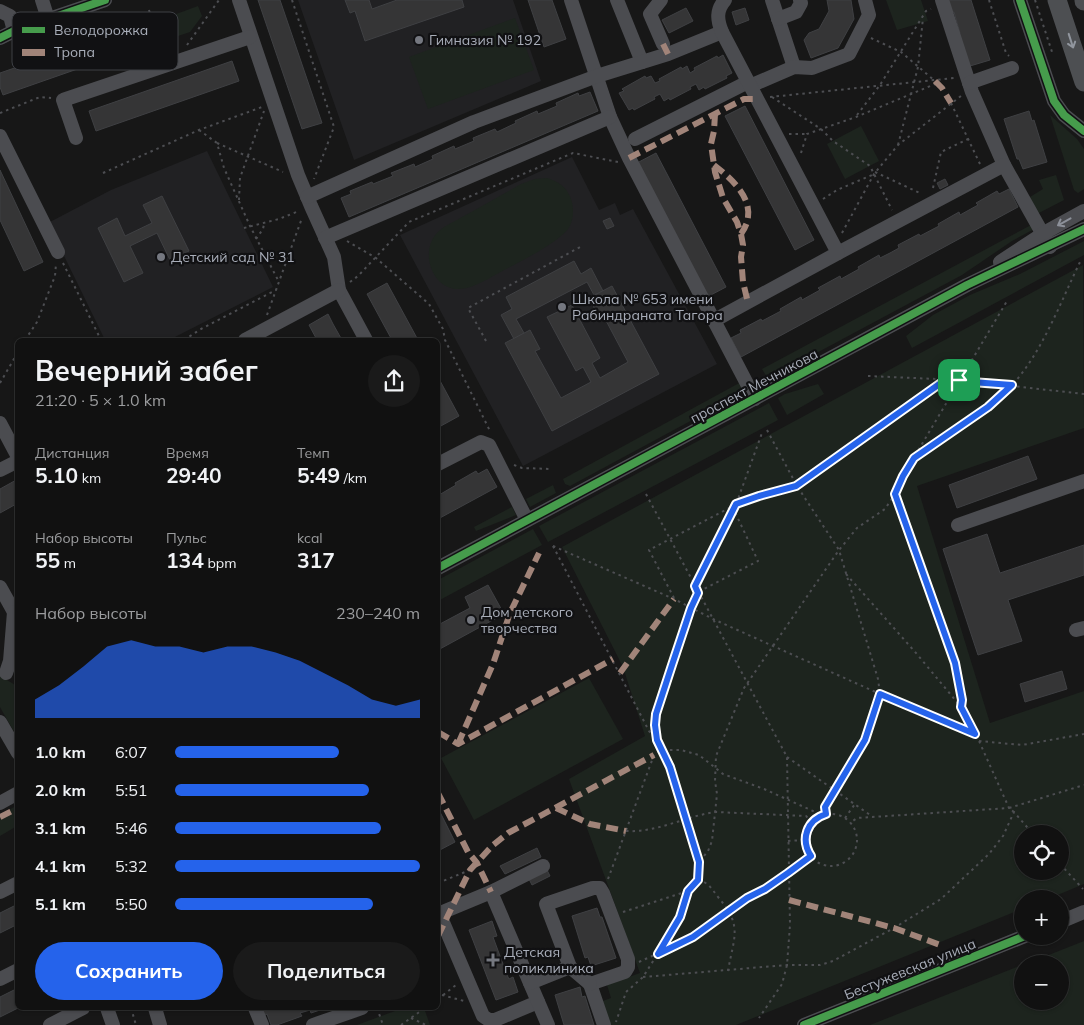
<!DOCTYPE html>
<html lang="ru">
<head>
<meta charset="utf-8">
<style>
	body { margin:0; font-family:Mulish,sans-serif; background:#1a1a1a; color:#f1f3f6; height:100vh; display:flex; flex-direction:column; font-size:19px; white-space:nowrap }
	* { box-sizing:border-box; margin:0 }
	p { font-size:16px; color:#9c9d9f }
	.icon { flex:none; width:28px; height:28px; fill:none; stroke:currentColor; stroke-width:2; stroke-linecap:round; stroke-linejoin:round }
	.map { position:relative; flex:1; overflow:hidden }
	.side { position:absolute; left:15px; top:338px; width:425px; height:672px; display:flex; flex-direction:column; background:#111; border-radius:8px; box-shadow:0 1px 4px #0004,0 0 0 1px #303131 }
	.side>* { flex:none }
	.controls { position:absolute; left:1014px; top:825px; display:grid; gap:10px }
	.controls a { display:grid; place-items:center; width:55px; height:55px; border-radius:50%; background:#111; box-shadow:0 1px 4px #0004,0 0 0 1px #303131; font-size:25px }
	.pin { position:absolute; display:grid; place-items:center; width:42px; height:42px; color:#fff; margin:-21px; border-radius:10px; box-shadow:0 2px 8px #0006 }
	.round { display:grid; place-items:center; flex:none; width:52px; height:52px; border-radius:26px; background:#1a1a1a }
	.headline { display:flex; align-items:center; justify-content:space-between; height:85px; padding:0 20px }
	h1 { font-size:28px; font-weight:700; line-height:38px }
	.stats { display:grid; grid-template-columns:repeat(3,1fr); gap:8px; height:85px; padding:5px 20px }
	.stats div { display:grid; align-content:center }
	.stats b { font-size:21px; font-weight:700 }
	.stats small { font-size:14px; font-weight:400 }
	.stats p { font-size:14px }
	.chart { height:140px; padding:10px 20px }
	.chart p { display:flex; justify-content:space-between }
	.chart svg { width:100%; height:90px; margin-top:5px; fill:#2563eb; opacity:.7 }
	.action { display:flex; gap:10px; margin-top:auto; padding:10px 20px }
	.action a { flex:1; height:58px; border-radius:30px; background:#2563eb; color:#fff; font-size:20px; font-weight:700; line-height:58px; text-align:center }
	.action a+a { background:#1a1a1a; color:#f1f3f6 }
	ul { padding:0 20px; list-style:none; font-size:16px }
	li { display:grid; grid-template-columns:80px 60px 1fr; align-items:center; height:38px }
	li i { height:12px; border-radius:6px; background:#2563eb }
	.map>svg:first-child { display:block }
	.built { fill:#212123 }
	.green { fill:#1d241e; fill-rule:evenodd }
	.building { fill:#353536; stroke:#3f4043 }
	.lines { fill:none; stroke-linecap:round; stroke-linejoin:round }
	.path { stroke:#4d4e52; stroke-width:2; stroke-dasharray:2.5 4; stroke-linecap:butt }
	.minor { stroke:#4b4c50; stroke-width:14 }
	.major { stroke:#4d4f52; stroke-width:19 }
	.quiet { stroke:#a18479; stroke-width:6; stroke-dasharray:12 6; stroke-linecap:butt }
	.cycleway-casing { stroke:#111113; stroke-width:11 }
	.cycleway { stroke:#469c4c; stroke-width:8 }
	.oneway { stroke:#91969e }
	.oneway2 { stroke:#8c9099 }
	.route-casing { stroke:#fff; stroke-width:10 }
	.route { stroke:#2563eb; stroke-width:6 }
	.poi-dot { fill:#757880; stroke:#111113; stroke-width:2 }
	.labels { text-anchor:middle; dominant-baseline:central; stroke-width:4.5; stroke-linejoin:round; paint-order:stroke }
	.poi-label { font-size:14px; fill:#a8adb8; stroke:#111113; text-anchor:start }
	.street-label { font-size:14px; fill:#a8adb8; stroke:#111113 }
	.key { fill:#111113; stroke:#3e4045; stroke-width:1 }
	.key-label { font-size:14px; fill:#a8adb8 }
</style>
</head>
<body>
<div class="map">
<svg width="1084" height="1025" viewBox="0 0 1084 1025">
	<rect width="100%" height="100%" fill="#171717"/>
	<g class="built">
		<polygon points="298,0 513,0 541,81 354,160"/>
		<polygon points="207,151 273,287 169,340 105,340 48,223 111,190"/>
		<polygon points="572,157 599,210 615,203 620,215 633,209 717,364 523,466 400,235"/>
	</g>
	<g class="green">
		<polygon points="886,0 921,0 928,21 897,30"/>
		<polygon points="198,6 202,16 190,32 166,40 160,20"/>
		<polygon points="515,18 534,70 428,109 409,57"/>
		<polygon points="1050,115 1077,139 1084,149 1084,189 1078,193 1074,190"/>
		<polygon points="861,126 879,161 845,179 827,144"/>
		<polygon points="1056,175 1064,200 1037,214 1030,197 1043,189 1039,180"/>
		<path d="M547 178C559 182 566 186 571 199 574 208 574 221 568 229 555 246 508 267 488 279 478 284 467 290 455 289 430 286 420 249 438 232 445 225 456 221 464 216 483 206 502 195 521 184L535 179Z"/>
		<polygon points="1033,224 1036,228 1012,241 962,275 768,379 762,369"/>
		<polygon points="1084,241 1084,255 912,348 906,336 933,315 970,295 1020,274"/>
		<path d="M1083 265 1084 428 917 486 990 723 1084 691V884L1048 899H1022V909L736 1025H608L600 1002 611 998 607 985 640 973 569 779 645 736 623 667 562 547ZM1022 834H1060V871H1022Z"/>
		<polygon points="743,381 746,391 570,486 565,484 563,479"/>
		<polygon points="818,384 824,394 787,415 778,398 785,394"/>
		<polygon points="769,403 778,420 548,542 539,526"/>
		<polygon points="553,485 556,493 530,507 526,499"/>
		<polygon points="512,507 516,515 476,531 474,527"/>
		<polygon points="533,529 542,545 438,601 438,580"/>
		<polygon points="0,676 17,686 17,737 0,707"/>
		<polygon points="589,678 623,739 474,820 441,758"/>
		<polygon points="14,807 17,814 17,826 0,836 0,815"/>
		<polygon points="1084,941 1084,1025 870,1025 1022,965 1022,1001 1060,1001 1060,964 1026,964"/>
		<polygon points="403,1008 424,1008 430,1025 357,1025"/>
	</g>
	<g class="building">
		<polygon points="258,0 280,0 322,123 302,129"/>
		<polygon points="345,0 369,0 372,9 397,0 462,0 464,7 365,41 355,11 350,13"/>
		<polygon points="528,0 552,0 566,39 544,47"/>
		<polygon points="827,0 851,0 854,19 838,48 811,58 804,40 809,33 819,29 829,11"/>
		<polygon points="947,0 971,0 990,60 970,66 957,33 960,33 954,12 951,13"/>
		<polygon points="686,8 693,21 669,33 662,20"/>
		<polygon points="745,8 749,20 736,25 732,12"/>
		<polygon points="139,25 146,45 3,95 0,87 0,73"/>
		<polygon points="723,55 732,73 726,76 727,78 705,89 704,87 699,90 696,84 690,87 691,89 670,100 669,98 664,101 660,94 654,97 655,99 634,110 633,108 629,110 619,93 624,91 622,89 645,76 646,78 651,76 655,83 660,81 659,79 681,67 682,69 687,66 690,73 695,70 694,68 717,56 718,58"/>
		<polygon points="232,61 239,81 96,131 89,111"/>
		<polygon points="590,92 598,111 349,217 341,198 351,194 350,191 372,182 373,184 393,176 391,173 414,164 415,167 433,159 432,156 454,146 455,149 474,141 473,138 495,129 497,132 516,123 515,121 537,111 538,114 557,106 556,103 578,93 579,96"/>
		<polygon points="745,106 814,240 795,250 725,116"/>
		<polygon points="1029,111 1032,121 1034,120 1047,162 1023,169 1019,159 1017,159 1004,119"/>
		<polygon points="656,153 726,287 707,297 637,163"/>
		<polygon points="0,170 43,262 24,271 0,220"/>
		<polygon points="945,179 948,185 940,189 937,183"/>
		<polygon points="1009,189 1018,207 741,357 731,338 741,333 740,330 761,319 762,321 781,311 780,309 801,297 802,300 820,290 818,288 840,276 841,279 859,269 858,267 879,255 880,258 890,253 899,248 898,245 919,234 920,236 939,226 938,224 959,212 960,215 978,205 976,203 997,191 999,194"/>
		<polygon points="162,196 189,251 170,260 157,233 130,246 143,273 124,282 98,228 117,218 125,236 152,223 143,205"/>
		<polygon points="610,218 614,226 607,229 603,221"/>
		<polygon points="574,261 581,274 591,268 603,291 594,295 587,282 516,319 524,333 514,339 501,315 512,309 506,297"/>
		<polygon points="387,283 418,340 392,340 367,294"/>
		<polygon points="612,286 659,374 552,431 505,343 530,330 540,349 535,351 561,398 591,382 583,367 576,371 547,317 572,305 600,358 592,363 600,378 628,362 603,315 599,317 589,298"/>
		<polygon points="328,314 333,324 342,340 317,340 309,325"/>
		<polygon points="438,377 459,416 439,427 438,425"/>
		<polygon points="1028,456 1037,479 957,508 949,485"/>
		<polygon points="487,469 497,487 438,519 438,493 439,495 456,485 455,483 476,471 478,474"/>
		<polygon points="18,479 18,503 0,513 0,489"/>
		<polygon points="987,534 1000,573 1084,545 1084,575 1008,600 1022,641 978,655 943,549"/>
		<polygon points="488,585 504,614 438,650 438,625 470,608 465,597"/>
		<polygon points="1062,671 1067,689 1025,702 1020,684"/>
		<polygon points="438,808 455,842 438,851"/>
		<polygon points="537,848 541,857 505,874 500,866"/>
		<polygon points="546,868 550,876 532,885 528,877"/>
		<polygon points="18,904 18,924 0,933 0,913"/>
		<polygon points="597,908 600,917 602,917 616,958 591,966 588,957 585,958 572,916"/>
		<polygon points="492,921 497,936 493,937 507,975 509,979 513,977 518,992 496,1000 469,930"/>
		<polygon points="580,987 582,997 585,996 594,1025 564,1025 555,995"/>
		<polygon points="18,988 18,1008 0,1017 0,997"/>
		<polygon points="261,1008 326,1008 311,1013 310,1010 300,1013 302,1016 277,1025 271,1025 267,1014 264,1016"/>
	</g>
	<g class="lines">
		<g class="path">
			<polyline points="292,0 334,127 314,179"/>
			<polyline points="989,0 1006,53 1009,56"/>
			<polyline points="1035,0 1053,55"/>
			<polyline points="149,10 161,54"/>
			<polyline points="871,38 901,52 935,81"/>
			<polyline points="187,45 219,0"/>
			<polyline points="770,97 954,78"/>
			<polyline points="772,97 821,129 833,141 870,166 892,210"/>
			<polyline points="951,103 980,164"/>
			<polyline points="0,113 40,97 51,98"/>
			<polyline points="857,115 880,85 926,11 931,9"/>
			<polyline points="199,130 217,143 224,168 250,226 279,282"/>
			<polyline points="789,134 807,134"/>
			<polyline points="217,143 283,172"/>
			<polyline points="898,145 918,67 923,18"/>
			<polyline points="801,153 807,134 856,117 940,82"/>
			<polyline points="875,172 922,194"/>
			<polyline points="103,173 199,130 262,107"/>
			<polyline points="933,188 941,152 968,139"/>
			<polyline points="823,199 837,190 872,175"/>
			<polyline points="239,200 240,178 264,111"/>
			<polyline points="244,228 279,219 299,211"/>
			<polyline points="842,233 874,174 898,145 961,96"/>
			<polyline points="256,239 263,229 264,224"/>
			<polyline points="347,241 376,258 429,304 443,329 445,340 490,431"/>
			<polyline points="63,263 101,340"/>
			<polyline points="350,282 358,276 409,222 573,153 618,162"/>
			<polyline points="267,315 302,218"/>
			<polyline points="25,340 37,322 55,276 56,264"/>
			<polyline points="184,340 201,329 276,290"/>
			<polyline points="486,341 468,308 582,246"/>
			<polyline points="868,376 959,380 1084,394"/>
			<polyline points="0,383 18,352"/>
			<polyline points="767,430 797,486 839,550 878,679 880,694 865,740 825,807 826,814"/>
			<path d="M915 458C947 435 985 414 1012 385 1042 353 1061 301 1080 262"/>
			<polyline points="514,465 522,468 552,469"/>
			<polyline points="646,494 787,757 790,925 787,965 782,984 759,1018"/>
			<polyline points="553,546 649,731 657,740 663,750 699,861 698,879 688,891 681,917 643,977 626,992 616,1022"/>
			<polyline points="553,546 674,599 713,619 880,694 975,734"/>
			<polyline points="846,574 916,653 961,707 979,741 1009,808 857,818 850,823"/>
			<polyline points="695,585 734,510 762,433"/>
			<polyline points="674,598 649,550 737,504 759,496 797,486 945,380"/>
			<polyline points="961,706 962,700 955,663 895,494 903,476 1007,301"/>
			<polyline points="657,740 655,725 656,714 695,597 702,590 758,561 734,510"/>
			<polyline points="979,741 1022,745 1084,734"/>
			<polyline points="787,757 873,817"/>
			<polyline points="1014,812 1009,808 1084,785"/>
			<circle cx="831" cy="840" r="26"/>
			<polyline points="845,818 855,804"/>
			<path d="M626 831C657 833 685 816 716 812L806 816 812 822"/>
			<polyline points="788,841 805,840"/>
			<polyline points="700,861 708,851 712,841 717,794 715,781 716,756 744,688 839,550 857,528 885,509 895,494"/>
			<polyline points="1060,864 1083,889"/>
			<polyline points="608,879 654,755 663,750 681,750 699,755 723,774 764,789 813,811 817,818"/>
			<path d="M698 880C708 882 712 889 718 897 743 926 734 936 728 971"/>
			<polyline points="438,883 470,870"/>
			<polyline points="623,912 688,891"/>
			<polyline points="639,962 693,937 747,898 788,873 811,856"/>
			<polyline points="643,977 787,965 820,965 833,961 894,928 941,899 989,854 1003,836 1014,812 1033,834"/>
			<polyline points="442,995 464,1001"/>
			<polyline points="438,999 456,985"/>
			<polyline points="131,1008 136,1025"/>
			<polyline points="377,1008 383,1025"/>
			<polyline points="411,1018 426,1025"/>
			<polyline points="401,1025 425,1008"/>
		</g>
		<g class="minor">
			<polyline points="42,0 48,19"/>
			<polyline points="239,0 298,175 311,206 334,257 339,290 366,340"/>
			<polyline points="571,0 610,117 629,158 755,399"/>
			<polyline points="617,0 642,62"/>
			<polyline points="661,0 650,14 663,44"/>
			<polyline points="772,0 794,67"/>
			<polyline points="942,0 972,92 1004,165"/>
			<polyline points="1020,0 1054,101 1064,115 1084,131"/>
			<polyline points="0,11 10,16 14,31"/>
			<polyline points="778,19 796,12 801,3 800,0"/>
			<polyline points="0,38 14,31 105,0"/>
			<polyline points="969,83 1012,68"/>
			<polyline points="750,86 794,67 812,68 849,54 869,15 865,0"/>
			<polyline points="0,136 58,252"/>
			<polyline points="76,138 63,100 250,37"/>
			<polyline points="635,139 748,82"/>
			<polyline points="307,197 474,122 597,76 668,54 722,32"/>
			<polyline points="325,238 610,117"/>
			<polyline points="838,253 1004,165 1050,247"/>
			<polyline points="1000,262 1044,233 1084,211"/>
			<path d="M715 320 838 253 722 32C717 20 716 10 725 0"/>
			<polyline points="245,340 339,290"/>
			<polyline points="0,423 18,457"/>
			<polyline points="438,464 481,442 489,445 527,520"/>
			<polyline points="0,470 18,461"/>
			<polyline points="958,525 1084,481"/>
			<polyline points="438,568 967,285 1084,229"/>
			<polyline points="0,587 14,612 18,610"/>
			<polyline points="1076,630 1084,628"/>
			<polyline points="6,673 10,661 14,612 18,619"/>
			<polyline points="0,722 18,753"/>
			<polyline points="0,803 18,793"/>
			<polyline points="0,892 18,883"/>
			<polyline points="491,892 543,866"/>
			<polyline points="439,913 483,1016 489,1020 495,1020 538,1002"/>
			<polyline points="438,914 491,892 548,1025"/>
			<polyline points="1060,922 1084,912"/>
			<polyline points="570,967 546,904 593,888 600,888 603,893 628,959 628,967 625,972 590,984 604,1025"/>
			<polyline points="0,979 18,970"/>
			<polyline points="530,983 570,967 590,984"/>
			<polyline points="107,1008 113,1025"/>
			<polyline points="155,1008 160,1025"/>
			<polyline points="255,1008 262,1025"/>
			<polyline points="50,1025 83,1008"/>
			<polyline points="313,1025 362,1008"/>
			<polyline points="804,1025 1025,936"/>
		</g>
		<g class="major">
			<polyline points="1057,0 1084,82"/>
			<polyline points="1084,0 1084,1"/>
		</g>
		<g class="quiet">
			<polyline points="663,44 668,54"/>
			<polyline points="935,81 942,88 951,103"/>
			<polyline points="715,114 714,131 711,144 715,172 723,198 737,222 741,234 743,245 741,257 743,282 748,303"/>
			<polyline points="629,158 744,99 758,99"/>
			<path d="M714 165C736 182 761 206 741 234"/>
			<polyline points="620,673 674,599"/>
			<polyline points="438,732 458,744 613,659"/>
			<polyline points="458,744 493,664 510,613 539,553"/>
			<polyline points="438,793 468,852 477,863 491,892"/>
			<polyline points="556,808 590,824 626,831"/>
			<polyline points="0,817 18,808"/>
			<polyline points="789,900 894,928 943,946"/>
			<polyline points="438,936 470,870 492,846 508,833 654,755"/>
		</g>
		<defs>
			<g id="cycleway">
				<polyline points="1020,0 1054,101 1064,115 1084,131"/>
				<polyline points="0,38 14,31 105,0"/>
				<polyline points="438,568 967,285 1084,229"/>
				<polyline points="804,1025 1025,936"/>
			</g>
		</defs>
		<use href="#cycleway" class="cycleway-casing"/>
		<use href="#cycleway" class="cycleway"/>
	</g>
	<defs><path id="oneway-shaft" d="M-6 0H5M1.5-3L5.5 0L1.5 3" fill="none" stroke-width="1.6" stroke-linecap="round" stroke-linejoin="round" transform="scale(1.25)"/></defs>
	<use class="oneway" href="#oneway-shaft" transform="translate(1071 41) rotate(72)"/>
	<use class="oneway2" href="#oneway-shaft" transform="translate(1064 222) rotate(151)"/>
	<g class="lines">
		<defs>
			<path id="route" d="M945 380 1012 385 988 407 914 458 903 476 895 494 955 663 962 700 961 707 975 734 880 694 865 740 825 807 826 814C807 820 800 839 811 856L788 873 765 889 747 898 693 937 658 954 680 917 688 891 698 880 699 862 670 767 657 740 655 725 656 714 672 665 691 608 698 593 695 586 736 504 759 496 796 486Z"/>
		</defs>
		<use href="#route" class="route-casing"/>
		<use href="#route" class="route"/>
	</g>
	<g class="poi-dot">
		<circle cx="419" cy="40" r="5"/>
		<circle cx="161" cy="257" r="5"/>
		<circle cx="562" cy="307" r="5"/>
		<circle cx="471" cy="620" r="5"/>
		<path d="M490.5 952.5h5v5h5v5h-5v5h-5v-5h-5v-5h5z"/>
	</g>
	<g class="labels">
		<g class="poi-label">
			<text x="429" y="40">Гимназия № 192</text>
			<text x="171" y="257">Детский сад № 31</text>
			<text x="572" y="299">Школа № 653 имени<tspan x="572" dy="16">Рабиндраната Тагора</tspan></text>
			<text x="481" y="612">Дом детского<tspan x="481" dy="16">творчества</tspan></text>
			<text x="504" y="952">Детская<tspan x="504" dy="16">поликлиника</tspan></text>
		</g>
		<g class="street-label">
			<text transform="translate(754 386) rotate(-28)">проспект Мечникова</text>
			<text transform="translate(910 969) rotate(-22)">Бестужевская улица</text>
		</g>
	</g>
	<rect x="12" y="12" width="166" height="58" rx="8" class="key"/>
	<rect x="22" y="27" width="23" height="6" fill="#469c4c"/>
	<rect x="22" y="49" width="23" height="7" fill="#a18479"/>
	<g class="key-label">
		<text x="54" y="35">Велодорожка</text>
		<text x="54" y="57">Тропа</text>
	</g>
</svg>
<div class="controls">
<a><svg class="icon" aria-label="locate" viewBox="0 0 24 24"><circle cx="12" cy="12" r="6"/><path d="M12 2v4M12 18v4M2 12h4M18 12h4"/></svg></a>
<a>+</a>
<a>−</a>
</div>
<div class="pin" style="left:959px;top:380px;background:#1e9e55"><svg class="icon" aria-label="arrive" viewBox="0 0 24 24"><path d="M6 21V4h12l-3 4 3 4H6"/></svg></div>
<section class="side">
<div class="headline"><div><h1>Вечерний забег</h1><p>21:20 · 5 × 1.0 km</p></div><a class="round"><svg class="icon" aria-label="share" viewBox="0 0 24 24"><path d="M12 15V3M7 8l5-5 5 5M5 13v7h14v-7"/></svg></a></div>
<div class="stats">
<div><p>Дистанция</p><b>5.10<small> km</small></b></div>
<div><p>Время</p><b>29:40</b></div>
<div><p>Темп</p><b>5:49<small> /km</small></b></div>
</div>
<div class="stats">
<div><p>Набор высоты</p><b>55<small> m</small></b></div>
<div><p>Пульс</p><b>134<small> bpm</small></b></div>
<div><p>kcal</p><b>317</b></div>
</div>
<div class="chart"><p><span>Набор высоты</span>230–240 m</p>
<svg viewBox="0 0 160 44" preserveAspectRatio="none"><path d="M0 44V35L10 28L20 19L30 9L40 6L50 9L60 9L70 12L80 9L90 9L100 12L110 16L120 22L130 28L140 35L150 38L160 35V44z"/></svg>
</div>
<ul>
<li><b>1.0 km</b>6:07<i style="width:67%"></i></li>
<li><b>2.0 km</b>5:51<i style="width:79%"></i></li>
<li><b>3.1 km</b>5:46<i style="width:84%"></i></li>
<li><b>4.1 km</b>5:32<i style="width:100%"></i></li>
<li><b>5.1 km</b>5:50<i style="width:81%"></i></li>
</ul>
<div class="action"><a>Сохранить</a><a>Поделиться</a></div>
</section>
</div>
</body>
</html>
